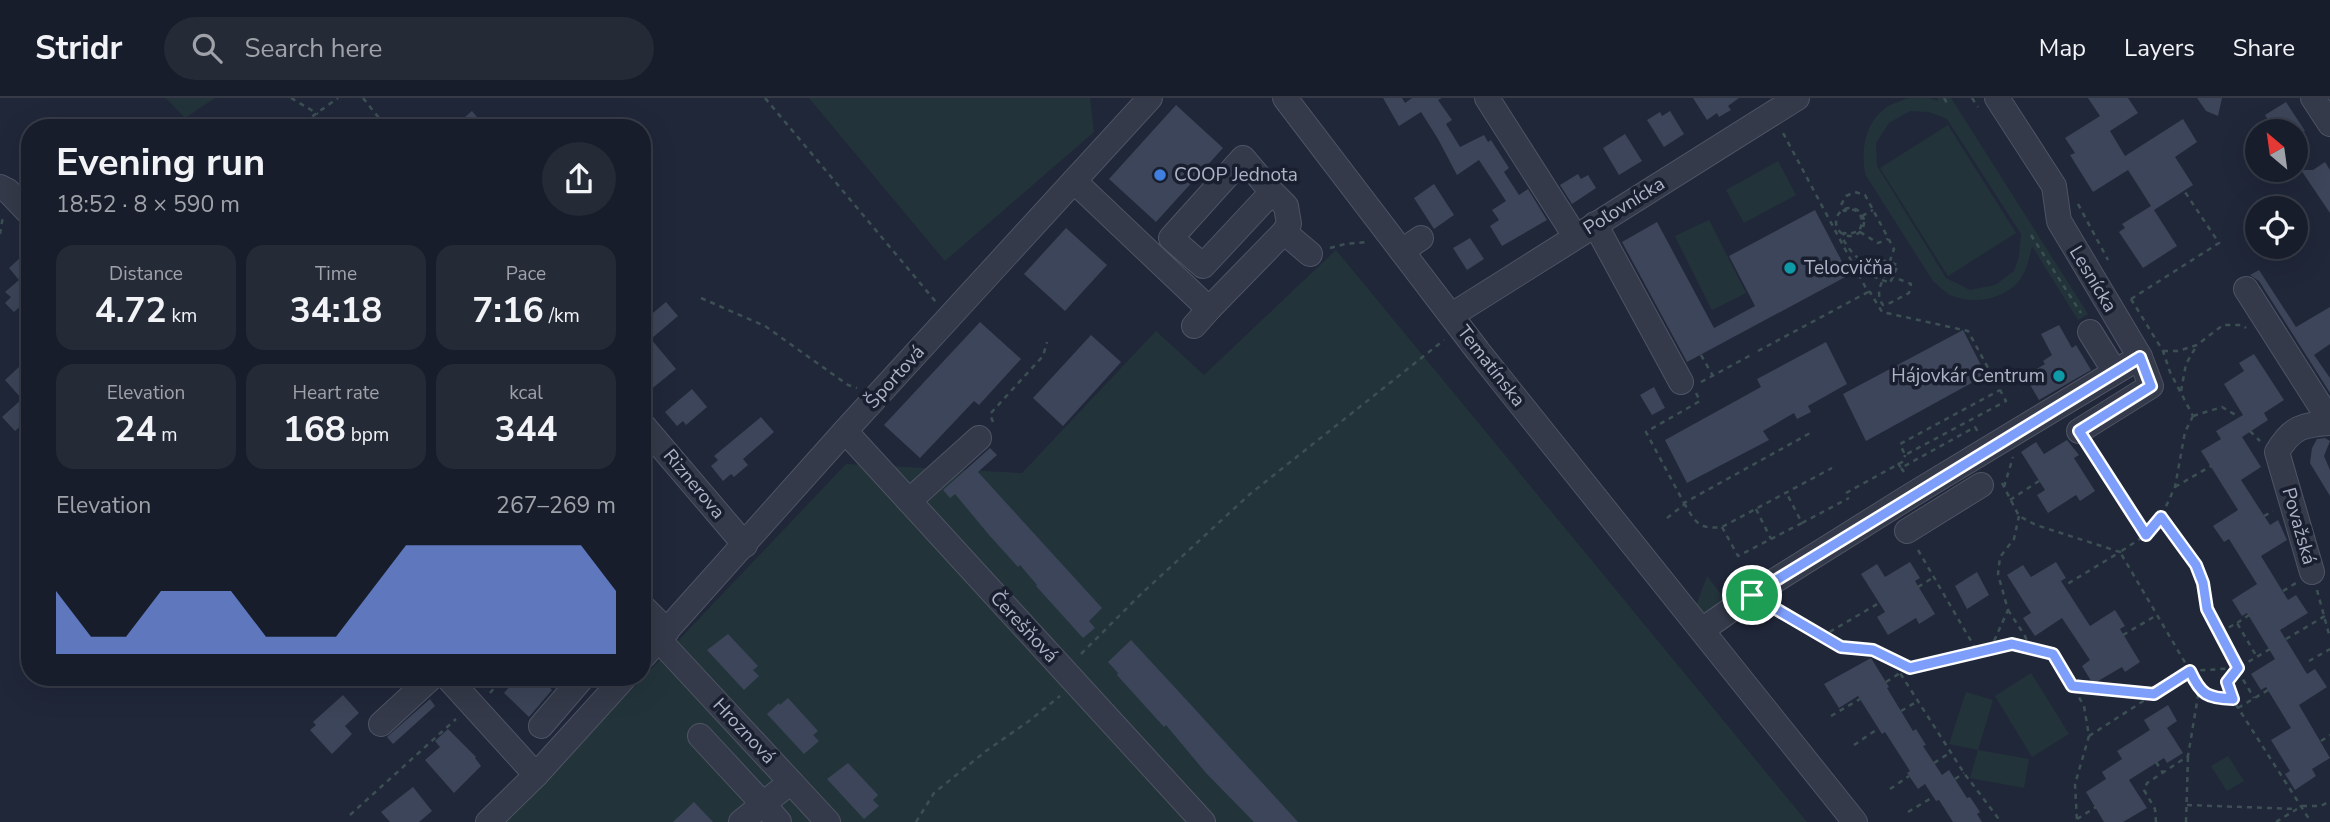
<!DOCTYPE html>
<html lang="en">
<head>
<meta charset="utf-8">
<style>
	body { margin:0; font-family:"Nunito Sans",sans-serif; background:#252a37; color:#f1f3f6; height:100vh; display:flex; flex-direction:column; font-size:26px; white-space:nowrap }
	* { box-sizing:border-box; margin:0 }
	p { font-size:23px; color:#9fa2a9 }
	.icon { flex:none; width:38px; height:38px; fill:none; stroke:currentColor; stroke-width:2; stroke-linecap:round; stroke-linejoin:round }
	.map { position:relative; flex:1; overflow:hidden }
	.drawer { position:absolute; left:21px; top:21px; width:630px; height:567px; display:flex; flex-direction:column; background:#181d2b; border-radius:28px; box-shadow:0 7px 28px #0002,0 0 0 2px #363b47 }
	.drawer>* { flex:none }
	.needle { width:46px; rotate:331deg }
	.fabs { position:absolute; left:2245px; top:21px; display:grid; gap:14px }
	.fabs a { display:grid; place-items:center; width:63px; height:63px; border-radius:50%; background:#181d2b; box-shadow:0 7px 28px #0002,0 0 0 2px #363b47; font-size:35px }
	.pin { position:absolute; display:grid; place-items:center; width:60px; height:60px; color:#fff; margin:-30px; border:4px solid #fff; border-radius:50%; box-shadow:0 2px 7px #0007 }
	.round { display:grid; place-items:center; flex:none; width:74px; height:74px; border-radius:37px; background:#252a37 }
	.head { display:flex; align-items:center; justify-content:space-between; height:119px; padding:0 35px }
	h1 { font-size:38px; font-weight:700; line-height:52px }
	.metrics { display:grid; grid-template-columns:repeat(3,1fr); gap:10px; height:119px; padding:7px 35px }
	.metrics div { display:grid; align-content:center; border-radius:18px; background:#252a37; text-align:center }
	.metrics b { font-size:35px; font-weight:700 }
	.metrics small { font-size:19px; font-weight:400 }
	.metrics p { font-size:19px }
	.chart { height:196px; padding:14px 35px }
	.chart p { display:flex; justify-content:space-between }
	.chart svg { width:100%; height:126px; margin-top:7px; fill:#7d9efb; opacity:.7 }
	header { display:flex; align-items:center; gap:42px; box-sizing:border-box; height:98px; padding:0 35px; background:#181d2b; border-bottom:2px solid #363b47 }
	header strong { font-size:33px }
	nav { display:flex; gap:38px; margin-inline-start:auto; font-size:24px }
	.search { width:490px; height:63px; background:#252a37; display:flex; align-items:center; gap:18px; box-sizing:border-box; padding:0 24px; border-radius:38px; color:#9fa2a9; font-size:26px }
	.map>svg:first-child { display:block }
	.green { fill:#22343a; fill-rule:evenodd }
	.building { fill:#3c4559 }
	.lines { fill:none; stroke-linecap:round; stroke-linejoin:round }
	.minor-casing { stroke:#4e5464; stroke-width:26 }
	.path { stroke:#3c5054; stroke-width:2.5; stroke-dasharray:5 5; stroke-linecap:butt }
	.minor { stroke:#343a49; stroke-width:24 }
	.route-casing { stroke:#fff; stroke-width:14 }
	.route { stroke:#7d9efb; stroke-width:9 }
	.shop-dot { fill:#3f7fe0; stroke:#191f2e; stroke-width:2.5 }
	.culture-dot { fill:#0f9aa8; stroke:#191f2e; stroke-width:2.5 }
	.labels { text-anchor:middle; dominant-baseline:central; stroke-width:7; stroke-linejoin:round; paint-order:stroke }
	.poi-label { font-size:19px; fill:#aeb4c6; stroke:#191f2e; text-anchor:start }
	.street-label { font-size:19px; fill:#aeb4c6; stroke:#191f2e }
</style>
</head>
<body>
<header>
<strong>Stridr</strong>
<div class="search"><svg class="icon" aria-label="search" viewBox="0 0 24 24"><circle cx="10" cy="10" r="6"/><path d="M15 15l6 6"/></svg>Search here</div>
<nav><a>Map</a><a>Layers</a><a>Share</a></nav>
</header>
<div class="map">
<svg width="2330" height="724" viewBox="0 0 2330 724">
	<rect width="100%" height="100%" fill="#202739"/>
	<g class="green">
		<polygon points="166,0 215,0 185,20"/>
		<polygon points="809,0 1090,0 1094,34 945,163"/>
		<path d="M1908 0H1929L1938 3 1937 0H1951L2088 216 2078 222 2032 148C2029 160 2027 174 2018 184 2002 202 1972 207 1950 197 1944 194 1938 187 1933 183L1865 76C1861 51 1865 24 1887 9 1893 5 1902 3 1908 0ZM1910 13 1929 14 1947 21 2021 136 2019 159 2014 173 1995 187 1970 192 1946 180 1877 68 1876 45 1889 25Z"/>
		<polygon points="1948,27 2016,135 1948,178 1880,70"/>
		<polygon points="1778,63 1796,97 1744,125 1726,92"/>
		<polygon points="1709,122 1746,195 1712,212 1675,138"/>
		<polygon points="1336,152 1807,724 506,724 846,366 1022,375 1156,233 1204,277"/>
		<polygon points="1707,478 1725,501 1723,508 1709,515 1700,513 1696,508"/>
		<polygon points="2031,575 2069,636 2032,659 1995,598"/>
		<polygon points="1966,594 1993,602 1978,652 2029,661 2024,690 1970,680 1978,652 1949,646"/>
		<polygon points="2228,658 2244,683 2227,693 2211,668"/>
	</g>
	<g class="building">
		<polygon points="1383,0 1402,0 1405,5 1412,0 1442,0 1438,2 1452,22 1446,26 1460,49 1484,37 1488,44 1491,42 1509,70 1504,74 1519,97 1528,91 1547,122 1502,148 1490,128 1499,122 1492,112 1506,103 1479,62 1457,77 1438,41 1421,14 1399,28"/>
		<polygon points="1693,0 1739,0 1728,8 1731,12 1719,19 1717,15 1707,22"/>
		<polygon points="2088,0 2128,0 2138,15 2110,33 2125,58 2183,21 2197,44 2175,59 2193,87 2154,112 2177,148 2143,170 2119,134 2125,130 2122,126 2151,108 2128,72 2093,94 2070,57 2075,55 2065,40 2100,18"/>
		<polygon points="2197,0 2222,0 2218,18 2206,13"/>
		<polygon points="2286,4 2305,33 2250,33 2268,22 2265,17"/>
		<polygon points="1176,7 1223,50 1156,124 1109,81"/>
		<polygon points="472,13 486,30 452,30"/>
		<polygon points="1670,13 1684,36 1664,49 1647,22 1660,14 1662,18"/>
		<polygon points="1625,36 1642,63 1619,77 1603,50"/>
		<polygon points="2325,64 2330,72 2330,115 2301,72 2313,72"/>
		<polygon points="1578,76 1581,81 1588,77 1596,90 1572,106 1560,87"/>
		<polygon points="1434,86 1454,117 1434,131 1414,100"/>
		<polygon points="1815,112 1849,177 1687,264 1622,144 1657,124 1714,230 1755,208 1729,158"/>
		<polygon points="1066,130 1107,167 1065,213 1024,176"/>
		<polygon points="1470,140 1484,161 1467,172 1453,150"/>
		<polygon points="20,160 30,171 30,200 14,214 5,205 11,199 5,194 19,182 9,170"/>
		<polygon points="2259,172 2296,229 2330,209 2330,246 2314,257 2330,280 2330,295 2259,183 2250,177"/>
		<polygon points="666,204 678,218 651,241 676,271 649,293 642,285 642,224"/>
		<polygon points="980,224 1021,261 979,307 974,303 920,360 884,327"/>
		<polygon points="2059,227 2072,250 2076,247 2091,272 2039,302 2025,278 2045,266 2043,263 2052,257 2041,236"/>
		<polygon points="1963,232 1986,277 1866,343 1843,296"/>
		<polygon points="1091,237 1121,264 1063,328 1033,300"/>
		<polygon points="1826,244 1847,286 1808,308 1811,314 1797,321 1794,315 1763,333 1769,342 1687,385 1665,342 1761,289 1757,281"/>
		<polygon points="2254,256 2284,302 2264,315 2268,322 2242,339 2261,369 2241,382 2270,427 2278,422 2287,442 2261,458 2288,502 2296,497 2308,515 2280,532 2307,576 2315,571 2327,589 2299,607 2330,660 2312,671 2316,678 2295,692 2285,676 2290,673 2271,642 2291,630 2266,589 2261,592 2251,576 2275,561 2247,515 2242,518 2232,502 2257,486 2229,441 2224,444 2213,428 2238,412 2201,353 2221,341 2216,333 2243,317 2224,286 2244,273 2239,265"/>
		<polygon points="19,269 30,281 30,319 15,333 2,319 22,301 5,282"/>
		<polygon points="1654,289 1665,310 1652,317 1640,297"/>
		<polygon points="692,291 707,309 686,327 683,323 677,328 665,314"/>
		<polygon points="761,319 774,334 743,361 748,367 734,379 731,376 723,383 711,368 718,362 714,358"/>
		<polygon points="2325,340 2330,343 2324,358 2330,372 2330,398 2310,365 2312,350 2317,341"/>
		<polygon points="2067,342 2079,357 2074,360 2095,393 2080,403 2076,397 2048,415 2037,397 2045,392 2021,354 2036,344 2044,356"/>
		<polygon points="990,350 997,357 978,374 1102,510 1089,523 1095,530 1083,540 1036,488 1037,487 1020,467 1018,469 990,438 955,396 950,400 943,392"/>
		<polygon points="1910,464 1920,480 1915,483 1935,516 1919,526 1916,520 1888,537 1877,519 1885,514 1861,476 1877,466 1885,479"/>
		<polygon points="2056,464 2066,480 2061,483 2090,528 2115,512 2125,528 2120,531 2140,564 2125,574 2122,569 2093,586 2082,568 2090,562 2062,520 2035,538 2023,520 2031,515 2007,477 2023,467 2031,479"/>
		<polygon points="1977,474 1989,497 1967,511 1955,488"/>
		<polygon points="728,536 758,568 753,572 759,578 744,592 707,552"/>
		<polygon points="1131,542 1192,608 1298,724 1254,724 1206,675 1166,627 1164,629 1117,577 1118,575 1108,564"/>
		<polygon points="1871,560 1889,589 1887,590 1913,633 1916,631 1926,647 1923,648 1942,677 1949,672 1967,700 1970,699 1980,714 1977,716 1982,724 1953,724 1939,702 1936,703 1925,686 1918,691 1907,675 1910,673 1885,634 1882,636 1858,598 1839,610 1824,586"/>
		<polygon points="518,579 540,579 552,592 529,619 504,595"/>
		<polygon points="343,597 359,615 345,628 352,636 332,656 310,632 316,627 313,624"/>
		<polygon points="788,600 818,633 813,637 819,643 804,656 767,616 779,605 780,607"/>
		<polygon points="430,601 435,608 393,646 387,639"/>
		<polygon points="2168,607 2177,623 2167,630 2183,655 2167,665 2164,660 2129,682 2147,710 2123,724 2104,724 2086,694 2106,681 2102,674 2122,661 2117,653 2150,632 2144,622"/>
		<polygon points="448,631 476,659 475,660 481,668 454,695 425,662 440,649 435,643"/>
		<polygon points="848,665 878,697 873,702 879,708 864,721 827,681"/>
		<polygon points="413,689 432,713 419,724 390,724 381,714"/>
		<polygon points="694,704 713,724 673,724"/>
	</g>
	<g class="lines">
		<defs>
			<g id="minor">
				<polyline points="1285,0 1478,253 1855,724"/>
				<polyline points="1487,0 1575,138"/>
				<polyline points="1997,0 2054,88 2059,123 2140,259 2151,288 2079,333"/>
				<polyline points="2313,0 2330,26"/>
				<polyline points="1074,83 1209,211 1284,134 1289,126 1286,108 1272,94 1203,168 1171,140 1243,60 1272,94"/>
				<polyline points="0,89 8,93 30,116"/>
				<polyline points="1595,126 1681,284"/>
				<polyline points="1284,134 1310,156"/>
				<polyline points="1402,153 1421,140"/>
				<polyline points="2246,191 2330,323"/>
				<polyline points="1452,217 1797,0"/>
				<polyline points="1194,228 1209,211"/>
				<polyline points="2090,234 2115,274"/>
				<polyline points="642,326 745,447"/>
				<polyline points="845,333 1203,724"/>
				<polyline points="909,403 979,340"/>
				<polyline points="1907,433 1981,387"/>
				<path d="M2312 474 2277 354C2292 329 2302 327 2330 325"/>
				<polyline points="642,512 644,510 667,533"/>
				<polyline points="1702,532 1752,497 1910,398 2140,259"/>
				<polyline points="659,542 828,724"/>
				<polyline points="642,560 845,333 1150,0"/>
				<polyline points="447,579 536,677"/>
				<polyline points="381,626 432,579"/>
				<polyline points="541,628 583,579"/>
				<polyline points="700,638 763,706 791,684"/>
				<polyline points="488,724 536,677 625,579"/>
				<polyline points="741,724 763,706 779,724"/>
			</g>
		</defs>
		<use href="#minor" class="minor-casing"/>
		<g class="path">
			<polyline points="291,0 318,16"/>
			<polyline points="363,0 387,30"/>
			<polyline points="765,0 936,204"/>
			<polyline points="1944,0 1947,5"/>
			<polyline points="1972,0 1978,9"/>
			<polyline points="296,30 338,0"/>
			<polyline points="2078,106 2108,162"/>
			<circle cx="1850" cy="124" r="14"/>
			<polyline points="1862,118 1873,112"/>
			<polyline points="1860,134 1878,145 1888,141"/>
			<polyline points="0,136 3,118"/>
			<polyline points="2031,137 2081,215"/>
			<polyline points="1330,150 1345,146 1368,144"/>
			<polygon points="1882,162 1898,167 1890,185 1875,179"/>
			<path d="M1886 175C1881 186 1875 196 1883 207L1888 206 1909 195 1911 186C1882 174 1857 169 1842 139L1844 135 1849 136 1859 133C1866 121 1859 107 1844 113L1841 107 1846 98 1855 94 1865 97 1894 151 1886 175"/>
			<polyline points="1868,194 1870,194 1882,214 1968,233 2006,303 1905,357 1900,346 2000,292"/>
			<polyline points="701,200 765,228 848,287 857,290"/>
			<polyline points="2131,201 2163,253 2170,274 2193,318"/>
			<polyline points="2131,201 2219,145 2185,94"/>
			<polyline points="1758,253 1868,194 1782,33"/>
			<polyline points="2163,253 2178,253 2197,247 2223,227 2242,227 2246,230"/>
			<polyline points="1701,257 1713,278"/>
			<polyline points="1701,284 1751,257"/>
			<polyline points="2181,293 2186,266 2197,247"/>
			<polyline points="1696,295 1700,303 1646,334 1684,405 1812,334"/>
			<polyline points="2193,318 2185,334 2175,389 2161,419 2196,467 2203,485 2207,511 2238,570 2227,585 2233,602 2311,724"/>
			<polyline points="2193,318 2222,309 2239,319"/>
			<polyline points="993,324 990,316 1043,258 1047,244"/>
			<polyline points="2250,333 2260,343"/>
			<polyline points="2091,351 2146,437"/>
			<polyline points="1898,365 1901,370 1975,329 1978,334"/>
			<polyline points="1901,370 1906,377"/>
			<polyline points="2002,385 2019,418 2036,427 2120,454 2064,488"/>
			<polyline points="2004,389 2013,359"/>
			<polyline points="2175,389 2211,368"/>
			<polyline points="1846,395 1904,363 1905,357"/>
			<polyline points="2010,402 2039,383"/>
			<path d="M1684 405C1695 424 1699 432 1722 429L1832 370"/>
			<polyline points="1756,411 1771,441"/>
			<polyline points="2264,418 2273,413"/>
			<polyline points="1667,420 1685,406"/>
			<polyline points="1802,425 1849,400"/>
			<polyline points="1722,429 1738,458 1802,425 1787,396"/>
			<polyline points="1918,452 1978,555"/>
			<polyline points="1918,489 1934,479"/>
			<polyline points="2317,492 2330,540"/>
			<polyline points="2283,493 2296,485"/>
			<polyline points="1773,509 1841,549 1873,552 1910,570 2012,546 2053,556 2084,608 2089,638 2075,686 2077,724"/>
			<polyline points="2008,512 2025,538 2030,551"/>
			<polyline points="2237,525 2249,517"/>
			<polyline points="2220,534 2237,525 2257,559"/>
			<polyline points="2123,537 2157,517"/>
			<polyline points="1821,539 1879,505"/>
			<polyline points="2286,541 2325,518"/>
			<polyline points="1990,552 2008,512 1998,476 2000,459 2014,441 2019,418"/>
			<polyline points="1081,556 1140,497 1250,396 1444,242"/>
			<polyline points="2309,563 2330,551"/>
			<polyline points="1898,566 1900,575 1964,675 2001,724"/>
			<polyline points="2238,573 2254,600"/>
			<polyline points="1886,584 1900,575"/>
			<polyline points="2072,588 2154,596"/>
			<polyline points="2199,592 2215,600 2232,601"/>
			<polyline points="490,595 504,579"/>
			<polyline points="2238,610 2268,592"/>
			<polyline points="1901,613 1918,603"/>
			<polyline points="1831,618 1860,601"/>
			<polyline points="2089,638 2190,573 2120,454 2146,437 2160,419"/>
			<polyline points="2321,643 2330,637"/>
			<polyline points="1854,647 1879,630"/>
			<polyline points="2156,664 2163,675"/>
			<polyline points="1934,665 1951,654"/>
			<polyline points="1955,681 1964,675"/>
			<polyline points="1890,691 1909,678"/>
			<polyline points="2187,707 2297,711"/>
			<polyline points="2302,708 2321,708 2330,703"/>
			<polyline points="1908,714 1933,699"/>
			<polyline points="350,717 456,621"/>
			<polyline points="2077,721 2096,709"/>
			<polyline points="916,724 934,695 986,653 1029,623 1060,598"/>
			<polyline points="2156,724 2155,711 2144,692 2147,685 2188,658 2199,592 2190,573 2238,570 2270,551"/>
			<polyline points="2186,724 2188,658"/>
			<polyline points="2276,724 2297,711"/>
		</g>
		<use href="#minor" class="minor"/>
	</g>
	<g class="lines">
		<defs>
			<path id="route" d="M2140 259 2151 288 2079 333 2146 437 2161 419 2196 467 2203 485 2207 511 2238 570 2227 584 2233 601C2207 600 2201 597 2190 573L2154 596 2072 588 2053 556 2012 546 1910 570 1873 552 1841 549 1752 497Z"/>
		</defs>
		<use href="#route" class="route-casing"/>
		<use href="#route" class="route"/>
	</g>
	<circle class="shop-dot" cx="1160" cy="77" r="7"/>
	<g class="culture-dot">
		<circle cx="1790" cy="170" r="7"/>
		<circle cx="2059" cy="278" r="7"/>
	</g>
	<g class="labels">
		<g class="poi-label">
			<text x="1174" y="77">COOP Jednota</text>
			<text x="1804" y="170">Telocvičňa</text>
			<text x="2045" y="278" text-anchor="end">Hájovkár Centrum</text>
		</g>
		<g class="street-label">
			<text transform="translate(1624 108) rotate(-32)">Poľovnícka</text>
			<text transform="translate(2093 181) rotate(59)">Lesnícka</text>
			<text transform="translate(1491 268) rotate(52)">Tematínska</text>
			<text transform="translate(895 279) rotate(-48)">Športová</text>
			<text transform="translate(694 386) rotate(50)">Riznerova</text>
			<text transform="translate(2299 428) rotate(74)">Považská</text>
			<text transform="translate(1024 529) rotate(47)">Čerešňová</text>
			<text transform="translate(744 633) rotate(47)">Hroznová</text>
		</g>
	</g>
</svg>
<div class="fabs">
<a><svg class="needle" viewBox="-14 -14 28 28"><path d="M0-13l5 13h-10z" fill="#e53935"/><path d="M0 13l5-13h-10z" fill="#9fa2a9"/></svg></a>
<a><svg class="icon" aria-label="locate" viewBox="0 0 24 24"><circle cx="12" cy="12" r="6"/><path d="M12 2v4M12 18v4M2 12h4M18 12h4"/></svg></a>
</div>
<div class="pin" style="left:1752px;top:497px;background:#1e9e55"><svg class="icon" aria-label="arrive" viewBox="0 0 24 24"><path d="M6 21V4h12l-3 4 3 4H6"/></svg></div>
<section class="drawer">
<div class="head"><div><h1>Evening run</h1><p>18:52 · 8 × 590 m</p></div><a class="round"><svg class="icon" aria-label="share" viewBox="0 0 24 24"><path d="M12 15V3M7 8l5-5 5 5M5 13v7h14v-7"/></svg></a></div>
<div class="metrics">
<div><p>Distance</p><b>4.72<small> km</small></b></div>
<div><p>Time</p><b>34:18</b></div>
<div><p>Pace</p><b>7:16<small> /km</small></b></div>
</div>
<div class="metrics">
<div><p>Elevation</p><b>24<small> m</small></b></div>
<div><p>Heart rate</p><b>168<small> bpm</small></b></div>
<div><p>kcal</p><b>344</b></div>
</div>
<div class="chart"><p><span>Elevation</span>267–269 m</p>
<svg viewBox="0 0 160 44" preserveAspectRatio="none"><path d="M0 44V22L10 38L20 38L30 22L40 22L50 22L60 38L70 38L80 38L90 22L100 6L110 6L120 6L130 6L140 6L150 6L160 22V44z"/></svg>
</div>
</section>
</div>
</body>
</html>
